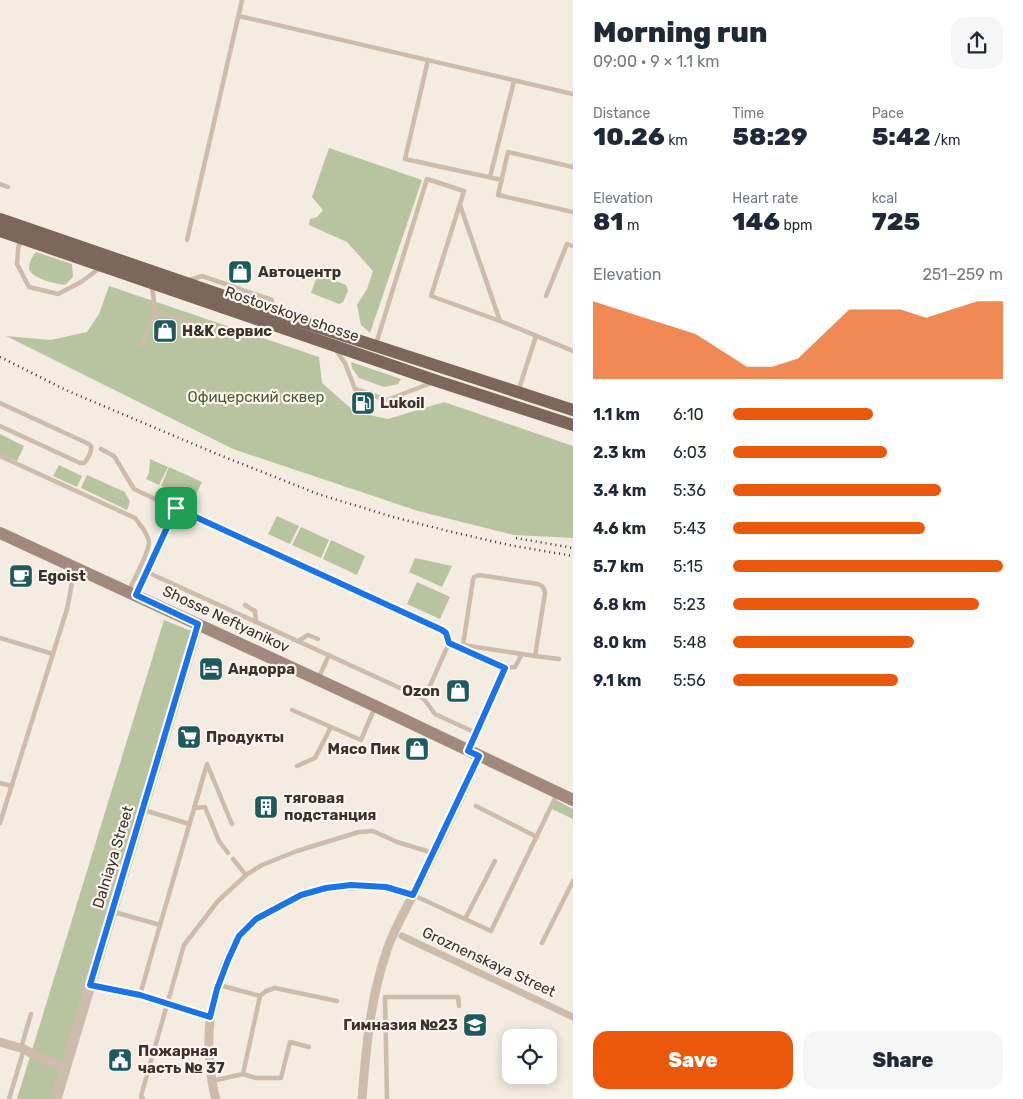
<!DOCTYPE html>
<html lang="en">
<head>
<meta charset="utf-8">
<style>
	body { margin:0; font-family:Rubik,sans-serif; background:#f6f6f7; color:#1f2937; height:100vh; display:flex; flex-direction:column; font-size:19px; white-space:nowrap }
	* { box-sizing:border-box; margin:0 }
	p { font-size:16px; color:#747a83 }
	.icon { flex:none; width:28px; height:28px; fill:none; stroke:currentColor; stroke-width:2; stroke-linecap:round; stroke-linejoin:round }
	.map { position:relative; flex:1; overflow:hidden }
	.drawer { display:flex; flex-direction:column; background:#fff; width:450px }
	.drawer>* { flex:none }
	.tools { position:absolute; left:502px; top:1029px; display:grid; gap:10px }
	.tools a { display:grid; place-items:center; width:55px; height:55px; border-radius:10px; background:#fff; box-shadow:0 2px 12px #0003; font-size:25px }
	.pin { position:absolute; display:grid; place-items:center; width:42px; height:42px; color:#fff; margin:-21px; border-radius:10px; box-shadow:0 2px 8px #0006 }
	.round { display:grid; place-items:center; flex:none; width:52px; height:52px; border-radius:15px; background:#f6f6f7 }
	.summary { display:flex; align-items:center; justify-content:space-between; height:85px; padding:0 20px }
	h1 { font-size:28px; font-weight:800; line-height:38px }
	.metrics { display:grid; grid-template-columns:repeat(3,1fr); gap:8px; height:85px; padding:5px 20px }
	.metrics div { display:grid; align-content:center }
	.metrics b { font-size:25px; font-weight:800 }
	.metrics small { font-size:14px; font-weight:400 }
	.metrics p { font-size:14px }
	.chart { height:140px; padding:10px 20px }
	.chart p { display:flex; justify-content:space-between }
	.chart svg { width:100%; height:90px; margin-top:5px; fill:#ea580c; opacity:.7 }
	.action { display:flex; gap:10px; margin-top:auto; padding:10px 20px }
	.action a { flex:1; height:58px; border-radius:15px; background:#ea580c; color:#fff; font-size:20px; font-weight:800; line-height:58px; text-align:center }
	.action a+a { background:#f6f6f7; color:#1f2937 }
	ul { padding:0 20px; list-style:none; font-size:16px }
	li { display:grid; grid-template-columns:80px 60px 1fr; align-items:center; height:38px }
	li i { height:12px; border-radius:6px; background:#ea580c }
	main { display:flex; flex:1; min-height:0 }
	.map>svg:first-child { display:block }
	.green { fill:#b8c4a0 }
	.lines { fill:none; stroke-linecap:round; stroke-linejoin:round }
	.service { stroke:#cdbbac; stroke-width:4.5 }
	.pedestrian { stroke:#cdbbac; stroke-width:7 }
	.minor { stroke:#cdbbac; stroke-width:9 }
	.tertiary { stroke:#cdbbac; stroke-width:11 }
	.secondary { stroke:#a18a7d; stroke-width:12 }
	.primary { stroke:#7d675c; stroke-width:12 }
	.rail { stroke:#3b302b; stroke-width:2.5; stroke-dasharray:1 4; stroke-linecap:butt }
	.route-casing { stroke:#fff; stroke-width:10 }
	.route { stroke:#1a73e8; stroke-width:6 }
	.labels { text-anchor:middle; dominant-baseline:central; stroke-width:4.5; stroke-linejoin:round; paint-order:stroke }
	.poi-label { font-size:15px; font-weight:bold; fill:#3b302b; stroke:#fbf5ee; text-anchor:start }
	.street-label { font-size:15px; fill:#3b302b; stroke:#fbf5ee }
	.park-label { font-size:15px; fill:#4a5a2e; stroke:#fbf5ee }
</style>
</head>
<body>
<main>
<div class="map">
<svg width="573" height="1099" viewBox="0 0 573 1099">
	<rect width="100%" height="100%" fill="#f4ebe1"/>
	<g class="green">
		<polygon points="329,148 422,180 370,333 361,325 357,305 367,289 373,271 347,242 309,225 310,219 317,217 323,210 312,197"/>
		<path d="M36 252 72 264 73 277 65 285C53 283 36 280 29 270 29 263 31 258 36 252Z"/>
		<polygon points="318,274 346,285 348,291 343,302 339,304 311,293"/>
		<polygon points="109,286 319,357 322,383 355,412 388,419 444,402 573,446 573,538 514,535 418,511 233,449 6,336 51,340 87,332 99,314"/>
		<polygon points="351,362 401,379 398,384 384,387 359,378 352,368"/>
		<polygon points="0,434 24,446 17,461 0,454"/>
		<polygon points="150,459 168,467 159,485 146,479 149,473"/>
		<polygon points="59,465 82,476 77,487 53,476"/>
		<polygon points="169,467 202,482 193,501 161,486"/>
		<polygon points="87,475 125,492 130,502 127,510 81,488"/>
		<polygon points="277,516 299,526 290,544 268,534"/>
		<polygon points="301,527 329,540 321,558 292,545"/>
		<polygon points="331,540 365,556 357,575 323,559"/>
		<polygon points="415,558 452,566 442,587 409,572"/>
		<polygon points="417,582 450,597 440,619 407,604"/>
		<polygon points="164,620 191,631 51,1099 17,1099"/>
		<polygon points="556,800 573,809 573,819 552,809"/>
	</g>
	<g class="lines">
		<g class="service">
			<polyline points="239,16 573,94"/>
			<polyline points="428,60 405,159 502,180"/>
			<polyline points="573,167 508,152 498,195 573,212"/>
			<polyline points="490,177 514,81"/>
			<polyline points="0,184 8,187"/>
			<polyline points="460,205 500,321"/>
			<polyline points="20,239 18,250 17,264 29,287 58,294 81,282 100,268"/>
			<polyline points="187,240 242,0"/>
			<polyline points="190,280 202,276 272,300 272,310"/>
			<polyline points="546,296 567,244 573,246"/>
			<polyline points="155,311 212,331"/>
			<polyline points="376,344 427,179 464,191 431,296 500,321 573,351"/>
			<polyline points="142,345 155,311 152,285"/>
			<polyline points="336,350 345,363 355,389 387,400 431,383"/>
			<polyline points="518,392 536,336"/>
			<path d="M0 403 89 444 91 446C92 451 88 459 84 463H80L0 426"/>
			<polyline points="101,449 114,456 134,489 176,509"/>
			<path d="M0 456 135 518C140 525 148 533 149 542 149 552 134 580 129 590"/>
			<polyline points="147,572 424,699"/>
			<polyline points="137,593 176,509 442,630 446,633 449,643"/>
			<polyline points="245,605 255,611 256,622"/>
			<polyline points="0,638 53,654"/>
			<polyline points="298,641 308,635 318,639"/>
			<path d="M462 649 463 645 473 580 474 577 479 575 538 584C543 586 544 588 545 593L535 656 463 645"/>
			<polyline points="535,656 559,659"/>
			<polyline points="505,668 515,667 522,654"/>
			<polyline points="318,679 329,655"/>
			<polyline points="292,710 361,740 375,707"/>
			<polyline points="468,749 473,740 505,668 449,643 424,699 435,714 476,733"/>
			<polyline points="297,766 315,758 331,727"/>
			<polyline points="0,783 11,786"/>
			<polyline points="476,806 537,837"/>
			<polyline points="194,808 205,807 219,841 228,853"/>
			<polyline points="144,810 189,824"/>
			<polyline points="0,823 67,609 72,583 77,569"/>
			<polyline points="233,859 246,875"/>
			<polyline points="413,895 491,931 557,794"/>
			<polyline points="114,912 160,925 207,764 232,824"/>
			<polyline points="465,919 495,861"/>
			<polyline points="542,943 573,881"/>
			<polyline points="219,985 260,996"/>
			<polyline points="91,986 140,995 210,1017"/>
			<polyline points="140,995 160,925"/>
			<polyline points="21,1048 31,1014"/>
			<polyline points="243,1074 260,996 266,991 275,988 337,1001"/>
			<polyline points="212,1081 243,1074 256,1078 281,1078 290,1042 309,1047"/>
			<polyline points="9,1099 24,1049"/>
			<polyline points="143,1099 141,1096 184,945 218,901 246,875 262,865 297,851 359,832 373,831 397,842 433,853"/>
			<polyline points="387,1099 385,997 458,997 459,1006"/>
		</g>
		<polyline class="pedestrian" points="402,936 573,1017"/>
		<g class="minor">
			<polyline points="0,1042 24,1049 36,1056 66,1067"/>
			<path d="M216 1099C213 1091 212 1082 211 1073 208 1050 207 1028 213 1005 218 983 227 957 239 937 247 924 261 916 274 909 303 893 328 885 361 886 370 886 379 886 388 888 396 890 405 893 413 895"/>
			<path d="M362 1099C366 1049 370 1000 386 953 394 927 409 904 421 880 441 839 461 798 479 756"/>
		</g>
		<polyline class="tertiary" points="56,1099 198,624"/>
		<polyline class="secondary" points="0,533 375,706 573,800"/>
		<g class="primary">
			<polyline points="0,219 271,312 573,410"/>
			<polyline points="0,231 437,381 573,425"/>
		</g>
		<g class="rail">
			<polyline points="0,357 68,391 217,454 318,494 393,517 448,531 509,545 573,556"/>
			<polyline points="516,538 573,548"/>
		</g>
	</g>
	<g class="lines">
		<defs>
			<polygon id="route" points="176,508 442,630 446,633 449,643 505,668 468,751 479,756 413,895 386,887 351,885 326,888 301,895 256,919 239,936 228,960 217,989 210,1017 140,995 90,985 198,624 136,595"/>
		</defs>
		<use href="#route" class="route-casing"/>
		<use href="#route" class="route"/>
	</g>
	<defs>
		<symbol id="shop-square" viewBox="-11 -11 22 22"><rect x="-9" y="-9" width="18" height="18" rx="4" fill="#1f5a5e" stroke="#fbf5ee"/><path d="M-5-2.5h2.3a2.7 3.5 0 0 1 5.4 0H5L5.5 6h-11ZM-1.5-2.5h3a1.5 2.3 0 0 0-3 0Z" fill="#fff"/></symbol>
		<symbol id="fuel-square" viewBox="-11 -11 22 22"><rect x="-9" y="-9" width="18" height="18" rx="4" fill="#1f5a5e" stroke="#fbf5ee"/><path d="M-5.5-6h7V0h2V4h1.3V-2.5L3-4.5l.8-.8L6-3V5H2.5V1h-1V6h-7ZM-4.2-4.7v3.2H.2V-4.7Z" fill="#fff"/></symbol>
		<symbol id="cafe-square" viewBox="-11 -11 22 22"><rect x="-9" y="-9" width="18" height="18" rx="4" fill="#1f5a5e" stroke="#fbf5ee"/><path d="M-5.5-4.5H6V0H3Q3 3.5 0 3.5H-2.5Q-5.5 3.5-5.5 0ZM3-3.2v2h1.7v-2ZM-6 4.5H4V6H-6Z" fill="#fff"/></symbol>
		<symbol id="hotel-square" viewBox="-11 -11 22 22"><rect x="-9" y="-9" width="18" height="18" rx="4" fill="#1f5a5e" stroke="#fbf5ee"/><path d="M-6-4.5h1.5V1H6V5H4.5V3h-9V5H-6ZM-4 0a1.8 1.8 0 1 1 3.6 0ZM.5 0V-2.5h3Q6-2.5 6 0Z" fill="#fff"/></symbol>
		<symbol id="supermarket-square" viewBox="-11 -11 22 22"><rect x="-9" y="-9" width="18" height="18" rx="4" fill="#1f5a5e" stroke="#fbf5ee"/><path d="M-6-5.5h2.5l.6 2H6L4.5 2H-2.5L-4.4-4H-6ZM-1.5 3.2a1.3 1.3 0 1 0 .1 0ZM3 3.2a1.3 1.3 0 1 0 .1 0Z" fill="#fff"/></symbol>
		<symbol id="building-square" viewBox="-11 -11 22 22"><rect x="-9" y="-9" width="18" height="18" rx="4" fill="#1f5a5e" stroke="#fbf5ee"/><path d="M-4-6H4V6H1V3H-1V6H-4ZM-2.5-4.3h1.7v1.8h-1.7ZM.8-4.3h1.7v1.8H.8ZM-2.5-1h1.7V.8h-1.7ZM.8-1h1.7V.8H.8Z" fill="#fff"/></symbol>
		<symbol id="school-square" viewBox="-11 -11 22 22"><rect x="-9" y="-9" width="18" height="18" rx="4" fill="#1f5a5e" stroke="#fbf5ee"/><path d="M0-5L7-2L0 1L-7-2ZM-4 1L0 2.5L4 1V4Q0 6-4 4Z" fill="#fff"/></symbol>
		<symbol id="civic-square" viewBox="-11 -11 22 22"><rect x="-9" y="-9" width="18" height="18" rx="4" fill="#1f5a5e" stroke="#fbf5ee"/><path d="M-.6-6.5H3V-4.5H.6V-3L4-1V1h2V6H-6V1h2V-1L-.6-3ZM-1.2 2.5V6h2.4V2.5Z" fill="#fff"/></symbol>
	</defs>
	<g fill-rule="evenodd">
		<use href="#shop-square" x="226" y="258" width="28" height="28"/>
		<use href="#shop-square" x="151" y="317" width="28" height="28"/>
		<use href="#fuel-square" x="349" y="389" width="28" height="28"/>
		<use href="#cafe-square" x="7" y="562" width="28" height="28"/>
		<use href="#hotel-square" x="197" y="655" width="28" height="28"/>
		<use href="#shop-square" x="444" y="677" width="28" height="28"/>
		<use href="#supermarket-square" x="175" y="723" width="28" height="28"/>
		<use href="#shop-square" x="403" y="735" width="28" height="28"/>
		<use href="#building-square" x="252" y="793" width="28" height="28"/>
		<use href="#school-square" x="461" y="1011" width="28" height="28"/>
		<use href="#civic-square" x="106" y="1046" width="28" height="28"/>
	</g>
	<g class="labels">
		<g class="poi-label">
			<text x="258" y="272">Автоцентр</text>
			<text x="182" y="331">H&amp;K сервис</text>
			<text x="380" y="403">Lukoil</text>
			<text x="38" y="576">Egoist</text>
			<text x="228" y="669">Андорра</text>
			<text x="440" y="691" text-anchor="end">Ozon</text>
			<text x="206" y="737">Продукты</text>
			<text x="400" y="749" text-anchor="end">Мясо Пик</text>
			<text x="284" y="798">тяговая<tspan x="284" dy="17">подстанция</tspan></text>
			<text x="458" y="1025" text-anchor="end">Гимназия №23</text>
			<text x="138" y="1051">Пожарная<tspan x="138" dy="17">часть № 37</tspan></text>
		</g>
		<g class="street-label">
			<text transform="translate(292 314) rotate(19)">Rostovskoye shosse</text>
			<text transform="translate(226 619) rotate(25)">Shosse Neftyanikov</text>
			<text transform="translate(113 857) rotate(-73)">Dalniaya Street</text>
			<text transform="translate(489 962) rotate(25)">Groznenskaya Street</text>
		</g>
		<g class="park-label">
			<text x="256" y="397">Офицерский сквер</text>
		</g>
	</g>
</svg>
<div class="tools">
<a><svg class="icon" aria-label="locate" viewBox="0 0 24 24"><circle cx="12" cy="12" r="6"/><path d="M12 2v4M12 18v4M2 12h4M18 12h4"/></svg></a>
</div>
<div class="pin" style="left:176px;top:508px;background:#1e9e55"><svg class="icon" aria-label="arrive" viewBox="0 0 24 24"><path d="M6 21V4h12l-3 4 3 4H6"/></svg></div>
</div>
<section class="drawer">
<div class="summary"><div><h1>Morning run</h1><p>09:00 · 9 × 1.1 km</p></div><a class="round"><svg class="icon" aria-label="share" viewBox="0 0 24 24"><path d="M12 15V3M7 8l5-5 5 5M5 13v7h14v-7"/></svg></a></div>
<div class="metrics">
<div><p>Distance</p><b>10.26<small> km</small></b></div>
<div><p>Time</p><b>58:29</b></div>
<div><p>Pace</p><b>5:42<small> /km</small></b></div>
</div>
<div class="metrics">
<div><p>Elevation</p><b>81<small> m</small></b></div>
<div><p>Heart rate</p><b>146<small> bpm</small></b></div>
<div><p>kcal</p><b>725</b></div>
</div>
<div class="chart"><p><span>Elevation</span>251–259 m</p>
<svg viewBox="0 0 160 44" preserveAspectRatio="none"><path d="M0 44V6L10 10L20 14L30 18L40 22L50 30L60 38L70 38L80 34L90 22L100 10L110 10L120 10L130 14L140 10L150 6L160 6V44z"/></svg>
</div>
<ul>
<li><b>1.1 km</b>6:10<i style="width:52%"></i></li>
<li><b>2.3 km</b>6:03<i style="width:57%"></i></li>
<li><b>3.4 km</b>5:36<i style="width:77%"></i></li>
<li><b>4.6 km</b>5:43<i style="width:71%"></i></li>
<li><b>5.7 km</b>5:15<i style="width:100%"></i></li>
<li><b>6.8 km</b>5:23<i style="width:91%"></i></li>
<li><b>8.0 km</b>5:48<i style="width:67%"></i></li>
<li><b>9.1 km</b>5:56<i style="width:61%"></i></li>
</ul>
<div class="action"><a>Save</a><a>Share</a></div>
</section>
</main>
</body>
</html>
